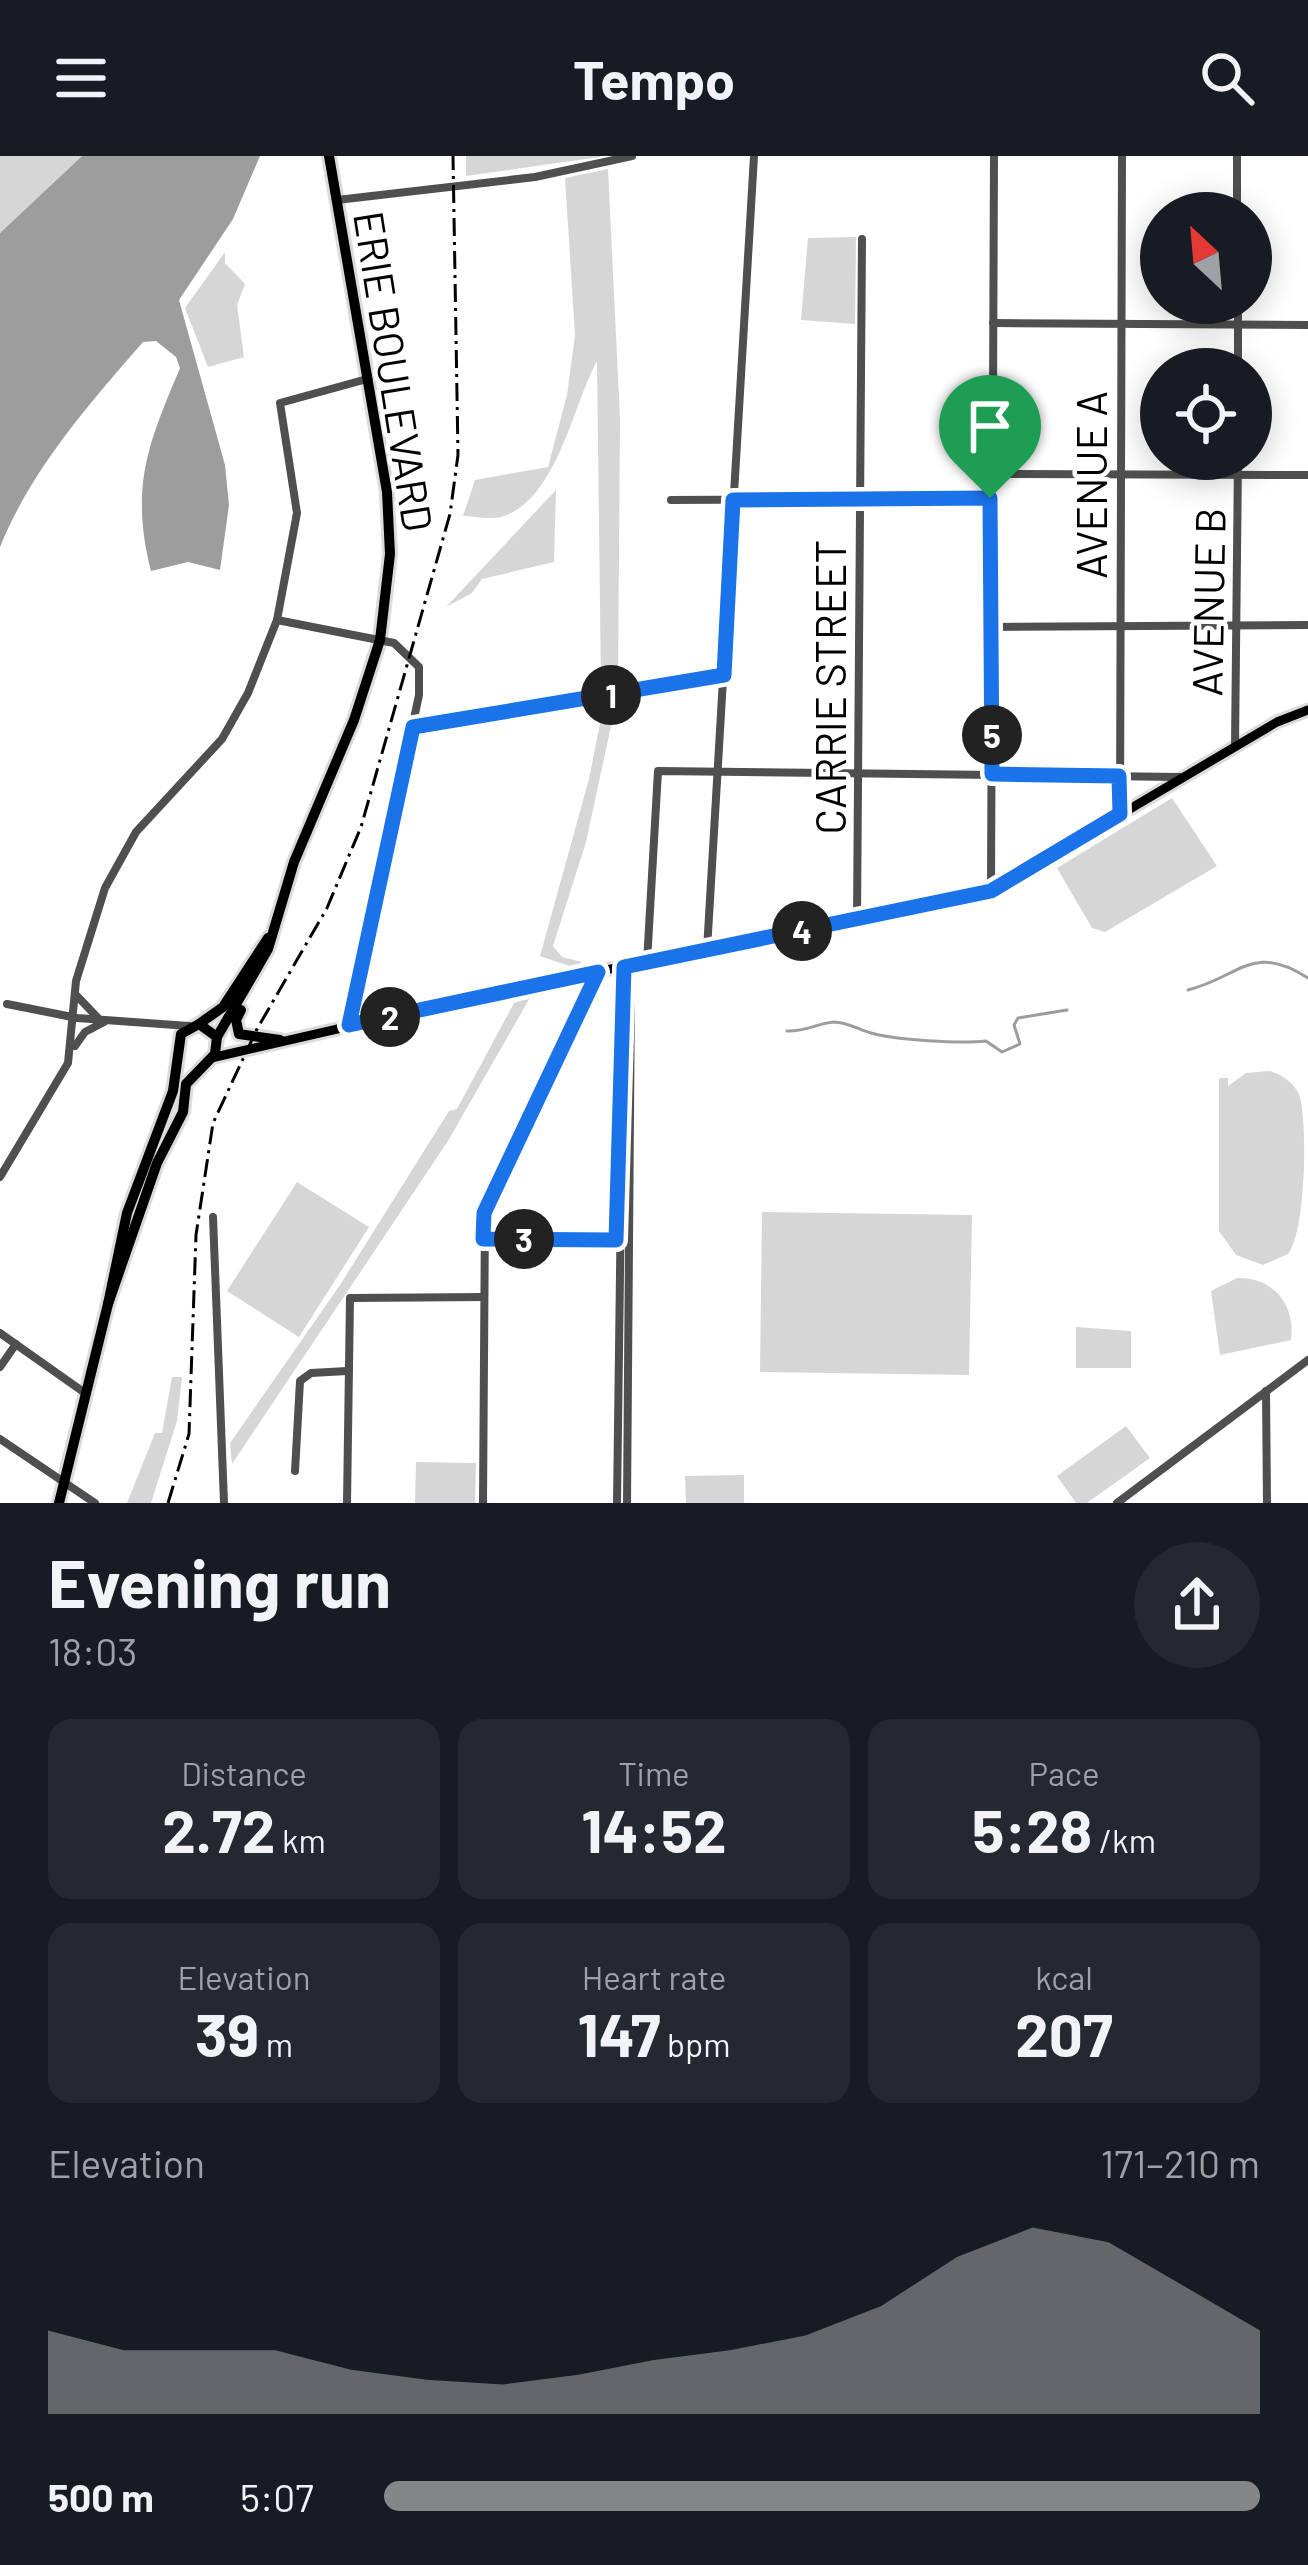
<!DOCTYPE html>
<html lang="en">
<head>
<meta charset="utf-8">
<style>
	body { margin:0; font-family:Barlow,sans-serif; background:#242831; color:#f1f3f6; height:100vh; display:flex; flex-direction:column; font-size:45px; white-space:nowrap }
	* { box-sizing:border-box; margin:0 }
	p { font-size:39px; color:#9ea1a6 }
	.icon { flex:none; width:66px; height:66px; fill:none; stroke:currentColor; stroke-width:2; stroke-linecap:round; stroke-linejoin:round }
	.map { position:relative; height:1347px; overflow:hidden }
	.sheet { display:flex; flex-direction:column; background:#171b24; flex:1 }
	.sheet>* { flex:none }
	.needle { width:78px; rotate:334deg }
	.tools { position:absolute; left:1140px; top:36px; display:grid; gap:24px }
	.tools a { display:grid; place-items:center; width:132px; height:132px; border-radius:50%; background:#171b24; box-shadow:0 6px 30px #0003; font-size:60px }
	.pin { position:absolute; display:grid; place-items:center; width:102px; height:102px; color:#fff; margin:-123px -51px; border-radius:50% 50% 50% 0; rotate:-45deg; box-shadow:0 0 12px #0007 }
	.pin .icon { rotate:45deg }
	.km { position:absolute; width:60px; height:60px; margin:-30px; border-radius:50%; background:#222; color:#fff; font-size:33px; line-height:60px; text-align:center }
	.round { display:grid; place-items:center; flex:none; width:126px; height:126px; border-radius:63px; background:#242831 }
	.summary { display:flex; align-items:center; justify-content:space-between; height:204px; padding:0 48px }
	h1 { font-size:66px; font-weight:700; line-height:90px }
	.figures { display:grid; grid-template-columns:repeat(3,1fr); gap:18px; height:204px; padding:12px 48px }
	.figures div { display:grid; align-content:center; border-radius:24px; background:#242831; text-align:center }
	.figures b { font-size:60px; font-weight:700 }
	.figures small { font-size:33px; font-weight:400 }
	.figures p { font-size:33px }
	.chart { height:336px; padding:24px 48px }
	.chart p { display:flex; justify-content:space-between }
	.chart svg { width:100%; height:216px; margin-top:12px; fill:#858687; opacity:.7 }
	ul { padding:0 48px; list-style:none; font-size:39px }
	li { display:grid; grid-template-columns:192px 144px 1fr; align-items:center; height:90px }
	li i { height:30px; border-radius:15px; background:#858687 }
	header { display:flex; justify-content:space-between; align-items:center; height:156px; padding:0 48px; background:#171b24; font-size:54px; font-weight:700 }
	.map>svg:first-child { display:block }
	.green { fill:#d6d6d6 }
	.water { fill:#9d9d9d }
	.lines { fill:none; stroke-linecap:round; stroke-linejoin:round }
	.stream { stroke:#9d9d9d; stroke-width:3 }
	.major-casing { stroke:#dbdbdb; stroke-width:15 }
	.highway-casing { stroke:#dbdbdb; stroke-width:16 }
	.minor { stroke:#4f4f4f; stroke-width:8 }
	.major { stroke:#000; stroke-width:9 }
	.highway { stroke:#000; stroke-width:10 }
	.rail { stroke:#000; stroke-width:3; stroke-dasharray:18 6 3 6; stroke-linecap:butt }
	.route-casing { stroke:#fff; stroke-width:24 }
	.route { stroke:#1a73e8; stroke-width:15 }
	.labels { text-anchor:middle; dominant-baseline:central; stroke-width:9; stroke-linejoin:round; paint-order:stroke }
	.street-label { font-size:42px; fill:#000; stroke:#fff }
</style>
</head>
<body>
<header><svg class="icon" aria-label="menu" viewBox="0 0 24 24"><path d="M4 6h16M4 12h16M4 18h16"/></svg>Tempo<svg class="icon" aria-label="search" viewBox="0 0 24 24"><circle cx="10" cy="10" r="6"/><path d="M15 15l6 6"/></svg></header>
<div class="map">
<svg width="1308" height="1347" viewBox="0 0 1308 1347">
	<rect width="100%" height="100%" fill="#fff"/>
	<g class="green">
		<polygon points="0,0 82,0 0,77"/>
		<polygon points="466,0 600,0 600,1 466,20"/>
		<path d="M608 13 620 263 618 529 601 530 597 205C573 248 557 345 501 361 491 364 474 360 463 360L475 324 548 311 567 239 575 179 565 22Z"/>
		<polygon points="856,81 855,168 801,164 808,82"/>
		<polygon points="225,96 225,107 245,128 237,149 244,201 208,211 185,152"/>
		<polygon points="556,334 554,406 482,423 472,437 446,451"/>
		<polygon points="604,547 616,547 586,686 553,790 562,801 582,806 575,812 540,800 589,623"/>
		<polygon points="1172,642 1217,710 1105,776 1092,772 1057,712"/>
		<polygon points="531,840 448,985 232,1308 230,1287 340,1129 449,955 457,953 514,847"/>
		<path d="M1270 915C1282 919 1293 926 1299 938 1308 963 1306 1076 1288 1098L1263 1109 1236 1099 1219 1075V922H1228V930L1246 917Z"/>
		<polygon points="297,1026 369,1071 299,1181 227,1135"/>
		<polygon points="762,1056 972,1059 969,1219 760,1216"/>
		<path d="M1237 1122C1273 1121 1296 1149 1291 1184L1220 1199 1211 1135Z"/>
		<polygon points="1076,1171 1131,1175 1131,1212 1076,1212"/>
		<polygon points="172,1221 182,1221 177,1265 151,1347 127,1347 155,1277 162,1277"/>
		<polygon points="1126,1270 1150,1302 1087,1347 1076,1347 1057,1320"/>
		<polygon points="416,1306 476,1307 475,1347 415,1347"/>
		<polygon points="744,1319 744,1347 686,1347 685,1320"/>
	</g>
	<path class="water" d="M82 0H260L233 63 179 144 225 309 229 349 220 414 188 406 151 415C129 329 150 284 180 212L176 201 156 185 143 186C89 248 31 314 0 391V77Z"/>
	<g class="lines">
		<g class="stream">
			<path d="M1188 834C1240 821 1252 786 1308 822"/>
			<path d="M787 875C805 876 818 867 834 866 847 866 859 874 871 877 896 884 960 888 986 885L1002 896 1020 888 1014 869 1018 862 1067 854"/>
		</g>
		<defs>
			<polyline id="major" points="211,902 503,835 991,735 1277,566 1308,554"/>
			<g id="highway">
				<polyline points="241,854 236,864 239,878 280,884"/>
				<polyline points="199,868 223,851 268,782"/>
				<polyline points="108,1148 127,1057 173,935 181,878 199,868 217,881"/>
				<polyline points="59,1347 108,1148 157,1007 183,956 186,928 215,898 217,881 268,793 294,706 354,564 380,484 390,398 387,336 329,0"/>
			</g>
		</defs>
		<use href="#major" class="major-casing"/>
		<use href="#highway" class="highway-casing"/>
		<g class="minor">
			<polyline points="1237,0 1237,57"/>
			<polyline points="337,44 535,21 632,0"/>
			<polyline points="1238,147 1238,213"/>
			<polyline points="993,167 1308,169"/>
			<polyline points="991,318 1308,319"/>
			<polyline points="671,344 990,342"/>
			<polyline points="277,464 394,487 419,511 419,539 349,869"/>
			<polyline points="992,471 1308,469"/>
			<polyline points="413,571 724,519"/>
			<polyline points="1235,591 1238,303"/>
			<polyline points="1120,658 1122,0"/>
			<polyline points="991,735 994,0"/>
			<polyline points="857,763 862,83"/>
			<polyline points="707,794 754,0"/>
			<polyline points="647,806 658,615 1181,621"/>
			<polyline points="624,811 631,829 627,1347"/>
			<polyline points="76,839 98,862"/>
			<polyline points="7,848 77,862 189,870"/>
			<polyline points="75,890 85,876 104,866"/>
			<polyline points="0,1021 68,907 76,825 105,732 136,676 222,583 248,537 277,464 297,357 280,247 367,223"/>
			<polyline points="213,1061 224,1347"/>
			<polyline points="483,1083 619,1084"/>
			<polyline points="0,1177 85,1237"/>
			<polyline points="0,1211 16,1188"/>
			<polyline points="1266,1235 1267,1347"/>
			<polyline points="0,1283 95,1347"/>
			<polyline points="295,1315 300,1225 311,1217 347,1215"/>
			<polyline points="347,1347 350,1142 484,1141"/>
			<polyline points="483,1347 485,1057 598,816"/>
			<polyline points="617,1347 624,812"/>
			<polyline points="1117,1347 1308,1204"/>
		</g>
		<use href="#major" class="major"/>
		<use href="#highway" class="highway"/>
		<polyline class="rail" points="168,1347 189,1278 196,1079 213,967 257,873 327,752 361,671 450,358 458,299 453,0"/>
	</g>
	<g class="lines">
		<defs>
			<polygon id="route" points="990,342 992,618 1119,620 1120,658 991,735 624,811 616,1084 483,1083 484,1057 598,816 349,869 413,571 724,519 733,344"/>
		</defs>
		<use href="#route" class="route-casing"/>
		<use href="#route" class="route"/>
	</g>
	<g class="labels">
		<g class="street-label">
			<text transform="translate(395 215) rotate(81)">ERIE BOULEVARD</text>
			<text transform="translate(1090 329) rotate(-90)">AVENUE A</text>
			<text transform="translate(1207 446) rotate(-89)">AVENUE B</text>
			<text transform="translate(829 531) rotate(-90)">CARRIE STREET</text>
		</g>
	</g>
</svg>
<div class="tools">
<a><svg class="needle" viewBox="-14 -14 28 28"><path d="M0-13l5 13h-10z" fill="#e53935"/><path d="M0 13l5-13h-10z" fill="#9ea1a6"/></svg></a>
<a><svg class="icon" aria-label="locate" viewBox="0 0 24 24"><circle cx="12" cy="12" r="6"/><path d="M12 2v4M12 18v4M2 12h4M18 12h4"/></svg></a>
</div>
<div class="pin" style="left:990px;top:342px;background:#1e9e55"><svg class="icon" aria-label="arrive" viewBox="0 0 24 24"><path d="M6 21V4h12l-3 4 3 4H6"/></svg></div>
<b class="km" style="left:611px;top:539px">1</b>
<b class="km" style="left:390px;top:861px">2</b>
<b class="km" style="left:524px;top:1083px">3</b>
<b class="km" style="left:802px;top:775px">4</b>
<b class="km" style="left:992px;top:579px">5</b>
</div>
<section class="sheet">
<div class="summary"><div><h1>Evening run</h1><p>18:03</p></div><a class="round"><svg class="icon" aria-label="share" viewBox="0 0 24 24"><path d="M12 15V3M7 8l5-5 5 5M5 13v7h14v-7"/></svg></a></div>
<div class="figures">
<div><p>Distance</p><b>2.72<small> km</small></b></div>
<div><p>Time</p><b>14:52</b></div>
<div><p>Pace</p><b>5:28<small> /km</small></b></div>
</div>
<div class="figures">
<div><p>Elevation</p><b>39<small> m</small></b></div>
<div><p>Heart rate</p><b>147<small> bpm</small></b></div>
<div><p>kcal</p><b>207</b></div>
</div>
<div class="chart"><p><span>Elevation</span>171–210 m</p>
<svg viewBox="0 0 160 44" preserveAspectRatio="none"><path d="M0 44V27L10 31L20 31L30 31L40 35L50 37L60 38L70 36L80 33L90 31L100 28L110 22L120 12L130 6L140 9L150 18L160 27V44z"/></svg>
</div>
<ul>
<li><b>500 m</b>5:07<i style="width:100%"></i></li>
</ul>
</section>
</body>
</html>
